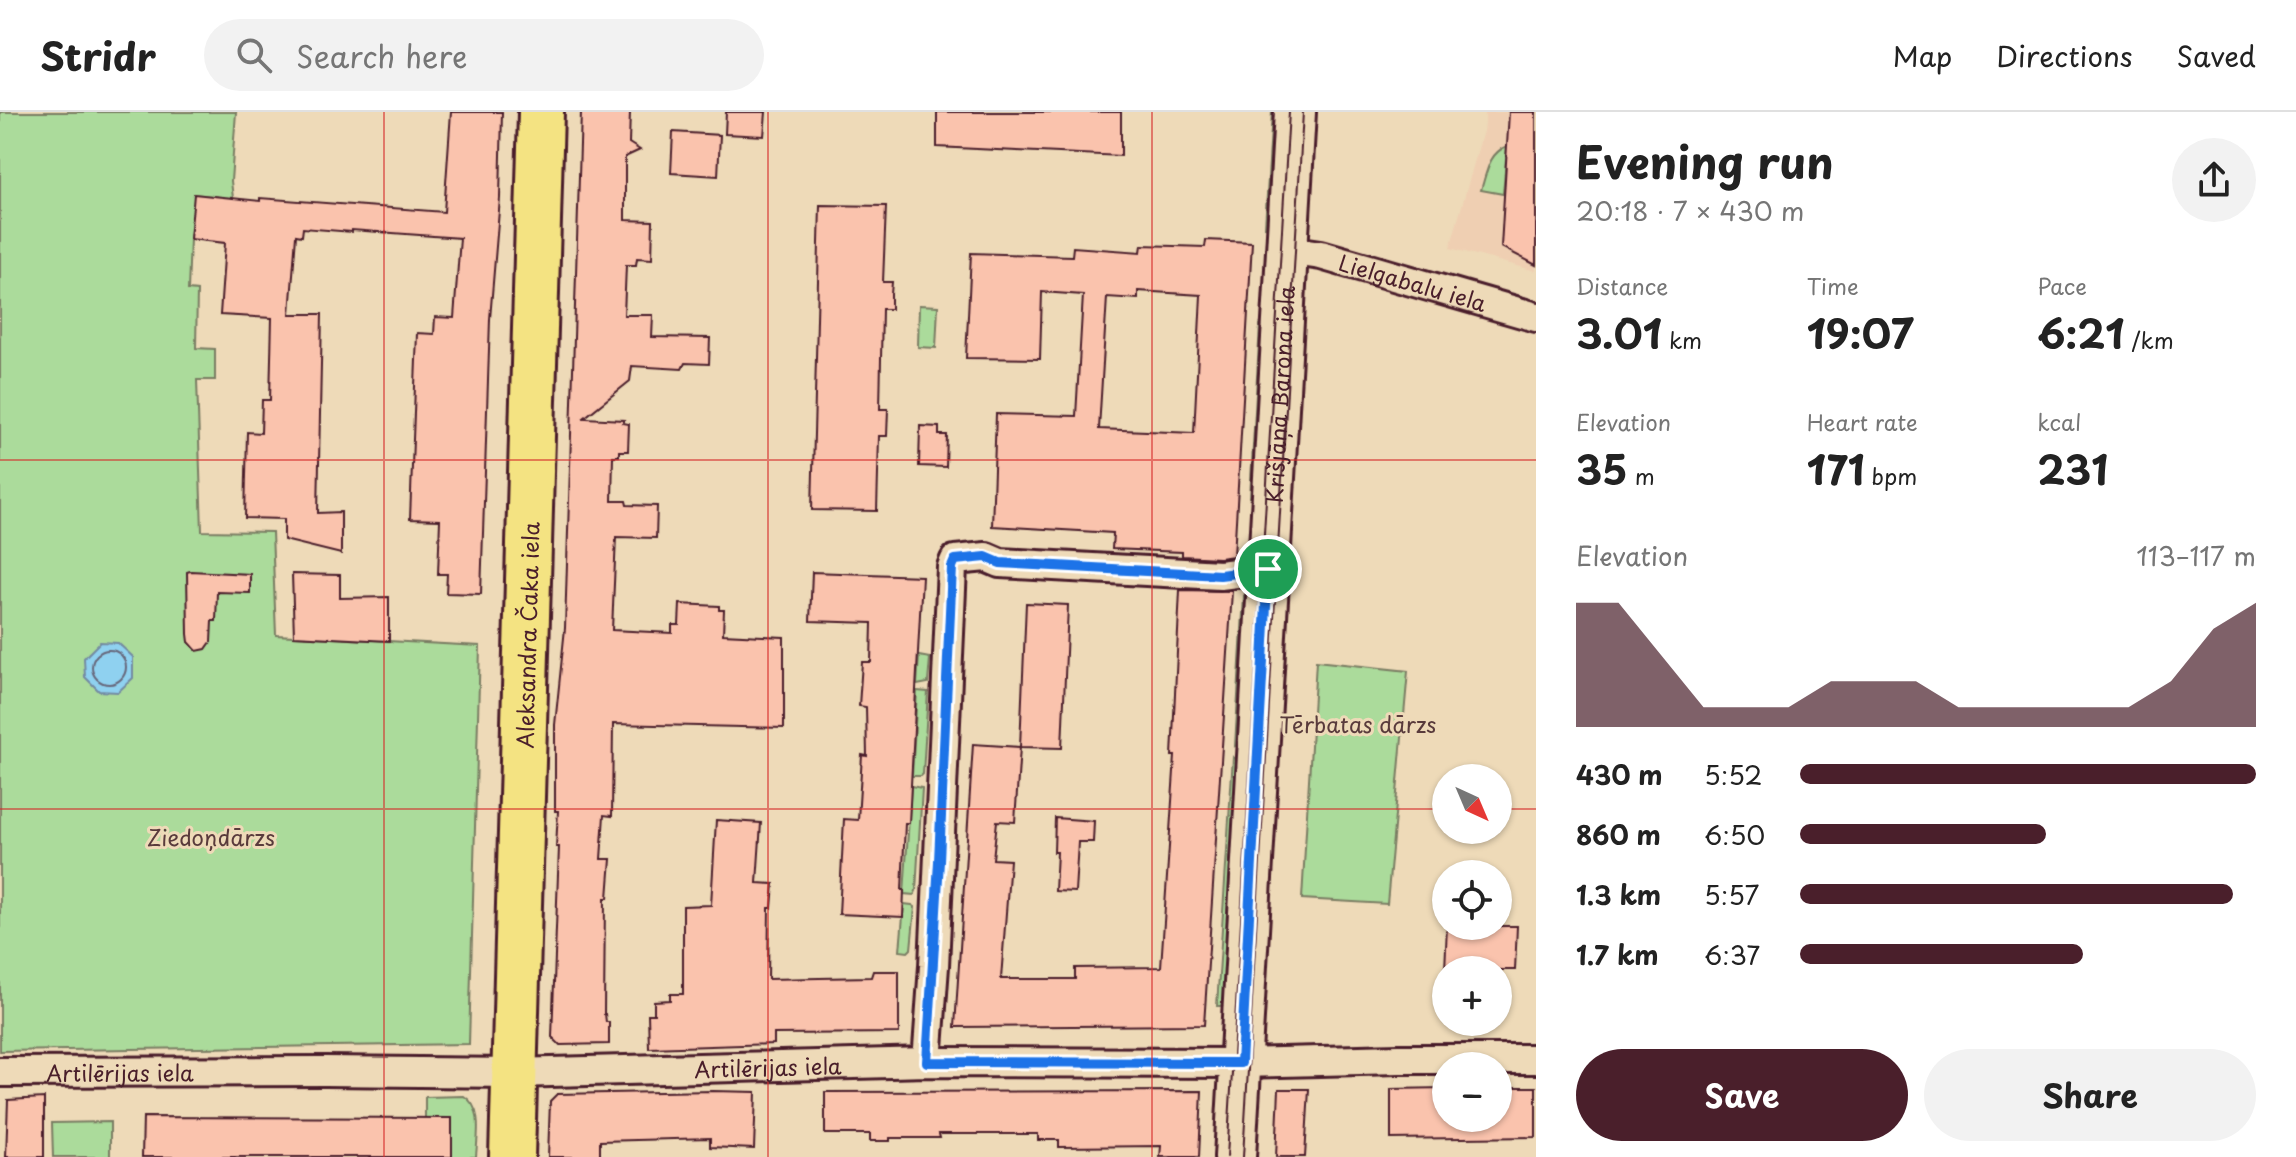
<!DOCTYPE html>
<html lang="en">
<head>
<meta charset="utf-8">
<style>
	body { margin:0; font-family:"Playpen Sans",sans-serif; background:#f2f2f2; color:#222; height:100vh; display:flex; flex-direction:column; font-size:30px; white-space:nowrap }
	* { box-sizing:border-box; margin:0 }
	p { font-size:26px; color:#767676 }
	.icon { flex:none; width:44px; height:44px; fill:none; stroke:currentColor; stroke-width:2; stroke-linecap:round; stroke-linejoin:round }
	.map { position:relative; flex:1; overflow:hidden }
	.sheet { display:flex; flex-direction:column; background:#fff; width:760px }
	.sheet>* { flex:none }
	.needle { width:52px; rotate:136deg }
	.fabs { position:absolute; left:1432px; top:652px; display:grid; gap:16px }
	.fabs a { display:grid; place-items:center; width:80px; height:80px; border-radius:50%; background:#fff; box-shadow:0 2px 6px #0004; font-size:40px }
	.pin { position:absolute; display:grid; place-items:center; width:68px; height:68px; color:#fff; margin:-34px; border:4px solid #fff; border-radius:50%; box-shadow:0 2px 8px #0007 }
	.round { display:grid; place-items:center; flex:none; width:84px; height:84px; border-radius:42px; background:#f2f2f2 }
	.headline { display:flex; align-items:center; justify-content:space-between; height:136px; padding:0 40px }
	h1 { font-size:44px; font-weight:700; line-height:60px }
	.figures { display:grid; grid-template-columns:repeat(3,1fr); gap:12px; height:136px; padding:8px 40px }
	.figures div { display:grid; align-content:center }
	.figures b { font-size:40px; font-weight:700 }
	.figures small { font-size:22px; font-weight:400 }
	.figures p { font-size:22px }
	.chart { height:224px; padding:16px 40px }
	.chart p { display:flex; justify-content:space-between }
	.chart svg { width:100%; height:144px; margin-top:8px; fill:#4a1f2b; opacity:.7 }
	.cta { display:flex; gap:16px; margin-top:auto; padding:16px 40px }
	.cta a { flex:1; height:92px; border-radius:48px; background:#4a1f2b; color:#fff; font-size:32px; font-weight:700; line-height:92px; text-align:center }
	.cta a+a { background:#f2f2f2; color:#222 }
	ul { padding:0 40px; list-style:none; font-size:26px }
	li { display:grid; grid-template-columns:128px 96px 1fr; align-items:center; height:60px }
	li i { height:20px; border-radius:10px; background:#4a1f2b }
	header { display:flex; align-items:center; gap:48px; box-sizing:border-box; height:112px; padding:0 40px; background:#fff; border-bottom:2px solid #e0e0e0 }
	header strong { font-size:38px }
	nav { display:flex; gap:44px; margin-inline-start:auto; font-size:28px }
	.search { width:560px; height:72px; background:#f2f2f2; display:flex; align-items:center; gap:20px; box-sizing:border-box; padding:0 28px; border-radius:44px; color:#767676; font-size:30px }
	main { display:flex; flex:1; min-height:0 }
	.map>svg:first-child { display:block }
	.built { fill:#efcfb2 }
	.green { fill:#abdb9b; stroke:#7a7d63; stroke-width:2 }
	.water { fill:#8fd1f0; stroke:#738aa1; stroke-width:2 }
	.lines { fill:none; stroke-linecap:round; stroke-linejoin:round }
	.shore { stroke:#66667a; stroke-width:2 }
	.building { fill:#fac3ad; stroke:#4a1f2b; stroke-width:2; fill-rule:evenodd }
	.street-casing { stroke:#4a1f2b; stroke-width:34 }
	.secondary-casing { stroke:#4a1f2b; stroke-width:46 }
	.primary-casing { stroke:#4a1f2b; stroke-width:50 }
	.street { stroke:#eedab8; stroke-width:28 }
	.secondary { stroke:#eedab8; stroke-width:40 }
	.primary { stroke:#f4e382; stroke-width:44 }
	.tram { stroke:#4a1f2b; stroke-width:2 }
	.route-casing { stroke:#fff; stroke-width:16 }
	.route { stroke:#1a73e8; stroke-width:10 }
	.grid { fill:none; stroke:#d62828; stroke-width:2; stroke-opacity:0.55 }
	.labels { text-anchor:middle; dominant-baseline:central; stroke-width:6; stroke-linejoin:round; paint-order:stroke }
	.street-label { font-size:22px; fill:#4a1f2b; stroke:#eedab8 }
	.park-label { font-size:22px; fill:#593b3c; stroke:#eedab8 }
</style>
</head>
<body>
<header>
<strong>Stridr</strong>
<div class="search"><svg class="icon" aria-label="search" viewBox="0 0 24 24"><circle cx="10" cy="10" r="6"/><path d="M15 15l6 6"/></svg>Search here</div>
<nav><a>Map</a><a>Directions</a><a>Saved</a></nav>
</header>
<main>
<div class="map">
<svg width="1536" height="1045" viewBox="0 0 1536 1045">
	<rect width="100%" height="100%" fill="#eedab8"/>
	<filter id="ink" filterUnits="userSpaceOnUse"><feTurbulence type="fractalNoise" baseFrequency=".0125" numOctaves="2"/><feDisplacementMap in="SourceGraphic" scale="16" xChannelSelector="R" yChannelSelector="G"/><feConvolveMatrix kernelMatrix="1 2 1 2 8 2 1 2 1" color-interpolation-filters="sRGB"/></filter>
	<g filter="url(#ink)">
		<polygon class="built" points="1485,0 1536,0 1536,159 1450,136 1485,12"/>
		<g class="green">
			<polygon points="0,0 236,0 231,69 233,86 195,82 190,127 188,178 197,179 196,236 215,237 215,268 197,268 202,419 272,420 276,523 480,534 469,932 0,939"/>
			<polygon points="1272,0 1276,0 1269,114 1267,115 1265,115"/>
			<path d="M1507 34 1503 82 1481 78C1487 60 1488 42 1507 34Z"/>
			<polygon points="919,193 938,194 936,236 918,235"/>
			<polygon points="1260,213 1263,215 1252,387 1250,386"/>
			<polygon points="1244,484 1248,486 1239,632 1235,634"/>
			<polygon points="919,544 930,546 928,571 917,573"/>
			<polygon points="1316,549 1408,559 1387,792 1302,787"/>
			<polygon points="917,579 928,580 923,662 921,664 912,664"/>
			<polygon points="1233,645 1238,648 1223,892 1220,894 1217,894"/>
			<polygon points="911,674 922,676 916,779 914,783 904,782"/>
			<polygon points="904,792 912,793 915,795 911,837 908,840 900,839"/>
			<path d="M464 984C484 996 477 1025 476 1045H452V1006H425V985Z"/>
			<polygon points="110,1010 110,1045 53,1045 52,1011"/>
		</g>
		<polygon class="water" points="100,530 118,531 133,545 133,566 118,580 99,579 85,565 84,546"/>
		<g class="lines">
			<circle class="shore" cx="109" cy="555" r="17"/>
		</g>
		<g class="building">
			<polygon points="451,0 502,0 500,86 490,207 481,482 446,481 447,462 438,462 440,408 410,407 417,221 434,222 435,205 454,206 460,126 352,118 352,120 303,116 302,124 296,123 290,202 322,202 318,401 341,400 341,442 284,428 284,407 245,406 247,320 261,321 262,288 270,288 272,206 220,203 225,131 190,127 194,82 260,89 260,86 444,100"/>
			<polygon points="581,0 630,0 629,31 640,38 625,45 625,108 653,109 652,147 637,146 636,153 626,153 624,203 653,203 652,225 710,226 709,252 685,251 682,257 632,254 630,269 584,306 624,308 623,311 629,312 628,339 619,339 619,344 613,344 612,389 626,389 627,393 657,394 656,426 616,425 612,518 672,521 672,513 679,513 680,492 719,494 719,498 724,498 723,522 784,525 784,616 613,612 612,704 604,703 601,747 611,747 608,786 605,786 604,902 605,902 606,910 609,910 609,932 560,933 552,925 559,735 556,735 558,699 555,699 555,613 565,516"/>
			<polygon points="726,0 766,0 764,24 725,22"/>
			<polygon points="937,0 1121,0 1121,44 937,35"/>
			<polygon points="1509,0 1536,0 1536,153 1501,135"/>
			<polygon points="673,20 720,23 718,64 671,61"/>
			<polygon points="820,93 886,94 883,170 892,170 891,182 891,197 882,197 880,297 888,297 887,324 879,324 877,399 812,398"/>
			<path d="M1206 128 1252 130 1234 444 1219 446 1182 444V440L1112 437 1113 421 992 414 996 302 1076 304 1083 183 1042 180 1040 247 966 246 971 141 1072 144 1073 135 1141 140 1142 133 1205 135ZM1138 179 1201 183 1194 321 1099 317 1107 185 1138 187Z"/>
			<polygon points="920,314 939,315 939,323 947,323 946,355 919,354"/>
			<polygon points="190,459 250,462 250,481 217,480 216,509 212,509 211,530 206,537 197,539 189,530 188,522 187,460"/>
			<polygon points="812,460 922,464 909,711 905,711 902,778 904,778 903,805 839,802 844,707 858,708 862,643 867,644 866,595 859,594 862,550 871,550 872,511 810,509"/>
			<polygon points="292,462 340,463 340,486 389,485 389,529 294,524"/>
			<polygon points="1180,478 1232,479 1204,913 955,915 973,632 1020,635 1015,710 997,709 993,747 1010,748 1001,867 1075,867 1075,856 1161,855 1175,644 1172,644"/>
			<polygon points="1026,491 1068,493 1062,636 1020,635"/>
			<polygon points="1055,706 1094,709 1093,730 1078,730 1075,780 1055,779 1057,740 1054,740"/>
			<polygon points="716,708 761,711 757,771 774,772 772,796 769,796 768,867 871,865 873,859 899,859 899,921 774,922 774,932 649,936 648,902 654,902 654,889 670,888 670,882 683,882 683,794 711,793"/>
			<polygon points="1447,814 1517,814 1515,858 1445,858"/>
			<polygon points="1498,975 1536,975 1536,1025 1391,1027 1391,977 1446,976 1446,1006 1498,1006"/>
			<polygon points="1279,977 1309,977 1305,1045 1276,1045"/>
			<polygon points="713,979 756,980 754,1037 710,1035 710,1026 600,1029 600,1045 548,1045 550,989 557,982"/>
			<polygon points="1202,979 1199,1045 1160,1045 1161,1034 1059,1035 1059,1028 1038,1028 1038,1022 939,1022 940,1026 890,1026 890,1029 870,1029 870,1022 825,1022 825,980"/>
			<polygon points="44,986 44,1045 6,1045 8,988"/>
			<polygon points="143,1005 452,1006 452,1045 142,1045"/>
		</g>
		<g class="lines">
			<defs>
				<g id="street">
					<path id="s1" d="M1287 138 1321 143 1536 205"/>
					<polyline points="927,950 934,854 952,455 955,448 986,445 1000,451 1220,463 1268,457"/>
					<path id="s2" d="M0 960 325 959 514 961 927 950 1241 951 1399 947H1536"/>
				</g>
				<g id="secondary">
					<path id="s3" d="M1235 1045 1295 0"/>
				</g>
				<g id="primary">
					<path id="s4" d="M512 1045 541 0"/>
				</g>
			</defs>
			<use href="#street" class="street-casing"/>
			<use href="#secondary" class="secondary-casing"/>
			<use href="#primary" class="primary-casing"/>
			<use href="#street" class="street"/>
			<use href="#secondary" class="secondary"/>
			<use href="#primary" class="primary"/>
			<g class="tram">
				<polyline points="1227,1045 1289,0"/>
				<polyline points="1243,1045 1303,0"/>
			</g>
		</g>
	</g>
	<g class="lines" filter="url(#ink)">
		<defs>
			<polygon id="route" points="986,445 1000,451 1220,463 1268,457 1241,951 927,950 939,749 952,455 955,448"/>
		</defs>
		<use href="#route" class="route-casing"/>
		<use href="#route" class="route"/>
	</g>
	<path class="grid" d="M384 0V1045M768 0V1045M1152 0V1045M0 348H1536M0 697H1446M1498 697H1536"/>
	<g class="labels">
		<g class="street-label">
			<text stroke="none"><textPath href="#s1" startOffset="130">Lielgabalu iela</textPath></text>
			<text stroke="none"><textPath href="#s3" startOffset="764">Krišjāņa Barona iela</textPath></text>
			<text stroke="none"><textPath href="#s4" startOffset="522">Aleksandra Čaka iela</textPath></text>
			<text stroke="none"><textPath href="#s2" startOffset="768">Artilērijas iela</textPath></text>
			<text stroke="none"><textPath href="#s2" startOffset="120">Artilērijas iela</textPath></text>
		</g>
		<g class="park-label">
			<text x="1358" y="611">Tērbatas dārzs</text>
			<text x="211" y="724">Ziedoņdārzs</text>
		</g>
	</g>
</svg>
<div class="fabs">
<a><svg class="needle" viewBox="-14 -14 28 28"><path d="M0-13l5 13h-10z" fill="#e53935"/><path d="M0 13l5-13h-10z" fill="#767676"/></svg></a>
<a><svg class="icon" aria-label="locate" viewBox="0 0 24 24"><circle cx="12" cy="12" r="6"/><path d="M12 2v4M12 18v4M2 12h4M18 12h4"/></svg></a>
<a>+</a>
<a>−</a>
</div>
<div class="pin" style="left:1268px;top:457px;background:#1e9e55"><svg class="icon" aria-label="arrive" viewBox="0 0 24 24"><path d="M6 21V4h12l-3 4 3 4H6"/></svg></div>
</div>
<section class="sheet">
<div class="headline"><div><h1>Evening run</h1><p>20:18 · 7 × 430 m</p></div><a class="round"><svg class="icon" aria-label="share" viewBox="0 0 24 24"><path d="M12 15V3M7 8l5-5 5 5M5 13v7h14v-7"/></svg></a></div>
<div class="figures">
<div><p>Distance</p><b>3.01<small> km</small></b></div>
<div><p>Time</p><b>19:07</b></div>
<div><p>Pace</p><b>6:21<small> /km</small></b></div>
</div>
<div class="figures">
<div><p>Elevation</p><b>35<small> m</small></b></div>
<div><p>Heart rate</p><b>171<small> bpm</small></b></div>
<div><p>kcal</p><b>231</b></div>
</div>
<div class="chart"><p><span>Elevation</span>113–117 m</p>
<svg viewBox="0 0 160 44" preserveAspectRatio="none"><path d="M0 44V6L10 6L20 22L30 38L40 38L50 38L60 30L70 30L80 30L90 38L100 38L110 38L120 38L130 38L140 30L150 14L160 6V44z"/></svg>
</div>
<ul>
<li><b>430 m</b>5:52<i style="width:100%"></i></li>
<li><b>860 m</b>6:50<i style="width:54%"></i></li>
<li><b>1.3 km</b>5:57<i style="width:95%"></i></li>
<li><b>1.7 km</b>6:37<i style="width:62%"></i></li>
</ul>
<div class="cta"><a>Save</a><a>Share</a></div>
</section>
</main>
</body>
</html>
